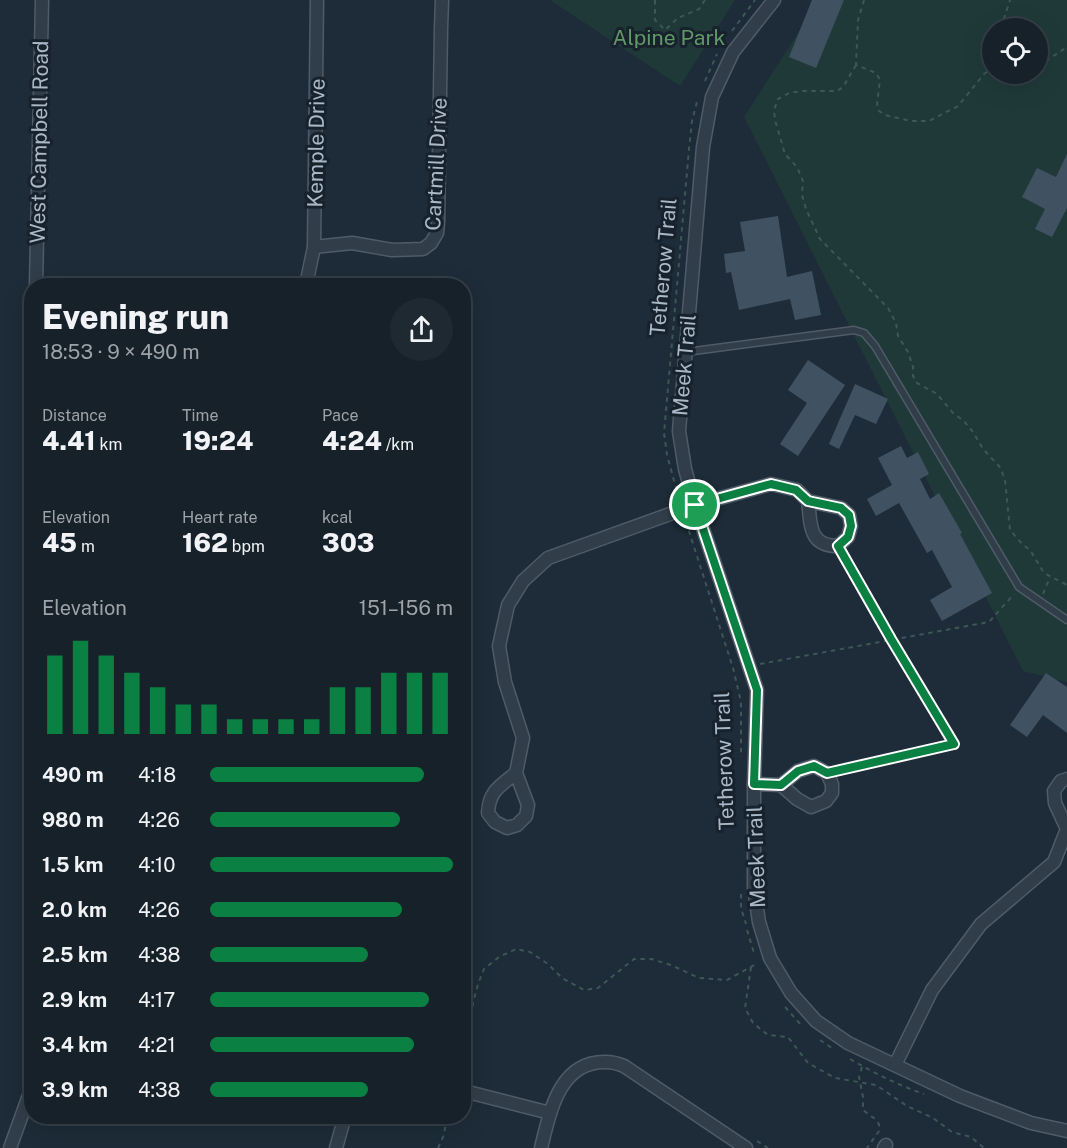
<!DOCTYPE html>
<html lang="en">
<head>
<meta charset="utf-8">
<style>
	body { margin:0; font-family:"Public Sans",sans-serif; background:#1f2932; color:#f1f3f6; height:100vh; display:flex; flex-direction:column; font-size:22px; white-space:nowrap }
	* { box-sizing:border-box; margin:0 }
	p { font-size:20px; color:#9ea3a8 }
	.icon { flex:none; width:33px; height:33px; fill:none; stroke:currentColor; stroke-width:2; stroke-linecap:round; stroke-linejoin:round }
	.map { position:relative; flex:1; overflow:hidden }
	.side { position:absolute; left:24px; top:278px; width:447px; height:846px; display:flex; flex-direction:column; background:#16212a; border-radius:24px; box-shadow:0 6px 24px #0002,0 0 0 2px #353e47 }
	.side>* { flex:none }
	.buttons { position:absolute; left:982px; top:18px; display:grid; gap:12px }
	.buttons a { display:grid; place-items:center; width:66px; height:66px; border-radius:50%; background:#16212a; box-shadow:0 6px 24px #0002,0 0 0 2px #353e47; font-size:30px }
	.pin { position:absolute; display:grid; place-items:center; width:51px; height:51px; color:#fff; margin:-26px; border:3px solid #fff; border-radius:50%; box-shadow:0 2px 6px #0007 }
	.round { display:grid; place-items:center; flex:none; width:63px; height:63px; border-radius:32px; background:#1f2932 }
	.overview { display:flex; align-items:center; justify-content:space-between; height:102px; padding:0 18px }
	h1 { font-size:33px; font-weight:800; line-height:45px }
	.figures { display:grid; grid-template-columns:repeat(3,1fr); gap:9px; height:102px; padding:6px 18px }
	.figures div { display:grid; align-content:center }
	.figures b { font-size:26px; font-weight:800 }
	.figures small { font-size:16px; font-weight:400 }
	.figures p { font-size:16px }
	.chart { height:168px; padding:12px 18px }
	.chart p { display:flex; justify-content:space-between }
	.chart svg { width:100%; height:108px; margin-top:6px; stroke:#0b8043; stroke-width:6 }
	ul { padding:0 18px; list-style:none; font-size:20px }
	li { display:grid; grid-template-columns:96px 72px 1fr; align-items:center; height:45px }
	li i { height:15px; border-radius:8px; background:#0b8043 }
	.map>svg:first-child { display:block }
	.green { fill:#1f3939; fill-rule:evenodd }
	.building { fill:#405261 }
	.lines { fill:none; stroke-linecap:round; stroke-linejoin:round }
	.lane-casing { stroke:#4f5b67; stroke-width:9 }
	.street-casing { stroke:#4f5b67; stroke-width:15 }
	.path { stroke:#3d5656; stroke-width:2; stroke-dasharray:4.5 4.5; stroke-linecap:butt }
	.lane { stroke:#313e49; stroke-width:6 }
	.street { stroke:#313e49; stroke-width:12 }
	.route-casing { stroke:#fff; stroke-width:12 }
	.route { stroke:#0b8043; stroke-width:8 }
	.labels { text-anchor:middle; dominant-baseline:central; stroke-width:6; stroke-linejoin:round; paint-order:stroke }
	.park-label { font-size:21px; fill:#619867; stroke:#17222d }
	.street-label { font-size:21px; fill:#abb8c6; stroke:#17222d }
</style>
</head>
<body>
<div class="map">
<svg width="1067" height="1148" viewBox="0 0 1067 1148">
	<rect width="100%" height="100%" fill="#1d2c38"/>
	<g class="green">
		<polygon points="550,0 735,0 680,86"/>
		<path d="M811 0H1067V682L1023 671 744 117 807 19ZM993 28H1038V74H993Z"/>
	</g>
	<g class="building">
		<polygon points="812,0 844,0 816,68 789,57"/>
		<polygon points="1067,154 1067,208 1052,237 1035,229 1045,209 1022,197 1037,168 1056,177"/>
		<polygon points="778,216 787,277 812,271 821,315 795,320 790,299 739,310 731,272 726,273 724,254 745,251 740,222"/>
		<polygon points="808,360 845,385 798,456 780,444 807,403 788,390"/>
		<polygon points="855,384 888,399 876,424 855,415 839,449 829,444"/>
		<polygon points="901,446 907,458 918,452 929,474 920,479 930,499 939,493 962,533 960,534 992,593 942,621 930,600 952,587 932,550 927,553 899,503 876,516 867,499 892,485 878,458"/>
		<polygon points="1046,673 1067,687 1067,733 1043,715 1027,737 1010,725"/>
	</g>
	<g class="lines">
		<defs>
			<polyline id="lane" points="686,352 854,330 864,333 875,346 1019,587 1067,620"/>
			<g id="street">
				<polyline points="774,0 733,52 712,97 703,147 679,431 685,469 695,505 757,690 754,784 754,888 759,922 770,958 791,993 816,1021 848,1043 960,1096 1031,1123 1067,1131"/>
				<polyline points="314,247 352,243 392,250 423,249 431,243 437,233 438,223 441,28 442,0"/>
				<polyline points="36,285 42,0"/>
				<polyline points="306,285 314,247 317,0"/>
				<path d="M516 773C500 786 489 791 488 813L495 822 507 828 517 825 526 816 528 805 516 773 523 738 505 682 499 646 508 605 523 581 548 558 695 505 771 484 797 490 808 501 841 508 849 515 851 526 848 537 838 546C808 546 811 524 808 501"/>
				<polyline points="754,784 781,785 797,799 811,807 826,801 832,793 832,784 827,773 814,766 798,771 781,785"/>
				<polyline points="895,1065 932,990 981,924 1054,862 1067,829 1055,803 1054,791 1061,781 1067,779"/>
				<polyline points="464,1091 550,1113"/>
				<polyline points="10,1148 32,1087"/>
				<polyline points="336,1148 345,1116"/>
				<path d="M541 1148C550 1112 559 1061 606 1062 612 1062 619 1064 624 1066L746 1148"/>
				<polyline points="884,1148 886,1145"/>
			</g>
		</defs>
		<use href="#lane" class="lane-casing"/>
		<use href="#street" class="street-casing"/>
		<g class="path">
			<polyline points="655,0 655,20 665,30 678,18 699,9 705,0"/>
			<polyline points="864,0 858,20 856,65 876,73 880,80 877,104 879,111 885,115 911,121 929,121 958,106 984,74 993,67"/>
			<polyline points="1001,28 1010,0"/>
			<polyline points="732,31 755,0"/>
			<polyline points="856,65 843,87 837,91 802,91 789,93 778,99 774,110 775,120 785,154 797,167 803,181 802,195 806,209 820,239 888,308 896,323 898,336 908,352 913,367 913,376 917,383 937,394 953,413 964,421 973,432 983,449 999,466 1002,472 1005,480 1010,530 1022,544 1030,550 1044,573 1067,585"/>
			<polyline points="1038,66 1067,47"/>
			<polyline points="705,81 717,54"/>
			<polyline points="679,499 667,455 664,433 689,149 692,121 698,98"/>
			<polyline points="686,522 733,668 741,702 741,757"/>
			<polyline points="1043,594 1050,577"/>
			<polyline points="760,664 989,622 1014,594"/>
			<polyline points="839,771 954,744 891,639 844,556"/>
			<polyline points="741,894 741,908 746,924"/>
			<polyline points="747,930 754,953"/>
			<polyline points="751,967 745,1008 753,1023 768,1035 788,1037 808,1063 835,1078 876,1085 907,1106 933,1118 952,1132 971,1137 984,1148"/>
			<polyline points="785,1007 803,1027"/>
			<polyline points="820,1040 835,1050"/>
			<path d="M850 1059C874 1073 898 1085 924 1094"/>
			<polyline points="862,1067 859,1077 863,1097 863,1110 875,1119 879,1124 879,1131 867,1148"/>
			<polyline points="464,1069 468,1049 473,1003 478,984 484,969 499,957 516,949 530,952 548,964 562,978 584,990 598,988 634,959 651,959 671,965 699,978 727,980 758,963"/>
			<polyline points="757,1141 768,1148"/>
			<polyline points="438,1148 443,1137 448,1116"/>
		</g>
		<use href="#lane" class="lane"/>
		<use href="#street" class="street"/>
	</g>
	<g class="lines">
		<defs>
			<polygon id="route" points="771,484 796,490 808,501 841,508 849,515 851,526 848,537 838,546 891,639 954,744 827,773 814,766 798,771 781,785 754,784 757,690 695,505"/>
		</defs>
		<use href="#route" class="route-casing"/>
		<use href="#route" class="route"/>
	</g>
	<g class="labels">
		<g class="park-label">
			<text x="669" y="37">Alpine Park</text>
		</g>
		<g class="street-label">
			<text transform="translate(39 142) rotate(-89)">West Campbell Road</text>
			<text transform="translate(316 143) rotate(-89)">Kemple Drive</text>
			<text transform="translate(436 164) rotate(-87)">Cartmill Drive</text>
			<text transform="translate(663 267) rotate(-85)">Tetherow Trail</text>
			<text transform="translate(684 365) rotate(-85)">Meek Trail</text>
			<text transform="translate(724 761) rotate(-92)">Tetherow Trail</text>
			<text transform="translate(756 857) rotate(-92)">Meek Trail</text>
		</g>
	</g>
</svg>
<div class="buttons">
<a><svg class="icon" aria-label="locate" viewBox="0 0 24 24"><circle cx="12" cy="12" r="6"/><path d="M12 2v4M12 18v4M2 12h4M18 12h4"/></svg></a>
</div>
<div class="pin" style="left:695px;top:505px;background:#1e9e55"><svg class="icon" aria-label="arrive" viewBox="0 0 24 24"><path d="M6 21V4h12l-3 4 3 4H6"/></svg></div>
<section class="side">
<div class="overview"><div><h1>Evening run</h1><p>18:53 · 9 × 490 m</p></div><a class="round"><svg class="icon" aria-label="share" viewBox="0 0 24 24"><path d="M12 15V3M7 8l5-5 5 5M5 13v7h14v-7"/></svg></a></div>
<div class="figures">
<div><p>Distance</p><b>4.41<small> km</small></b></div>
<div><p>Time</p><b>19:24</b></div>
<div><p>Pace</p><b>4:24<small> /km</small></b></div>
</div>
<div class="figures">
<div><p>Elevation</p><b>45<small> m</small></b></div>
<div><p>Heart rate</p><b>162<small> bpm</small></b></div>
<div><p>kcal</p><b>303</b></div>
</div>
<div class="chart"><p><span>Elevation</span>151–156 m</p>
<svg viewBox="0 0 160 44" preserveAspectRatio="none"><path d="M5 44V12M15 44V6M25 44V12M35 44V19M45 44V25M55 44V32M65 44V32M75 44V38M85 44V38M95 44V38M105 44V38M115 44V25M125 44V25M135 44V19M145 44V19M155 44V19"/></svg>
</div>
<ul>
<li><b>490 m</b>4:18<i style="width:88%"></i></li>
<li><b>980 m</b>4:26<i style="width:78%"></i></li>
<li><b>1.5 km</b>4:10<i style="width:100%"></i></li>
<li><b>2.0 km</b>4:26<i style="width:79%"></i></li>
<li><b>2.5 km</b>4:38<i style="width:65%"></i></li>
<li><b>2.9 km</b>4:17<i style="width:90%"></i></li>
<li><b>3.4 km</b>4:21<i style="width:84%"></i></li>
<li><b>3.9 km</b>4:38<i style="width:65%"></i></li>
</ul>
</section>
</div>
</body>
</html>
